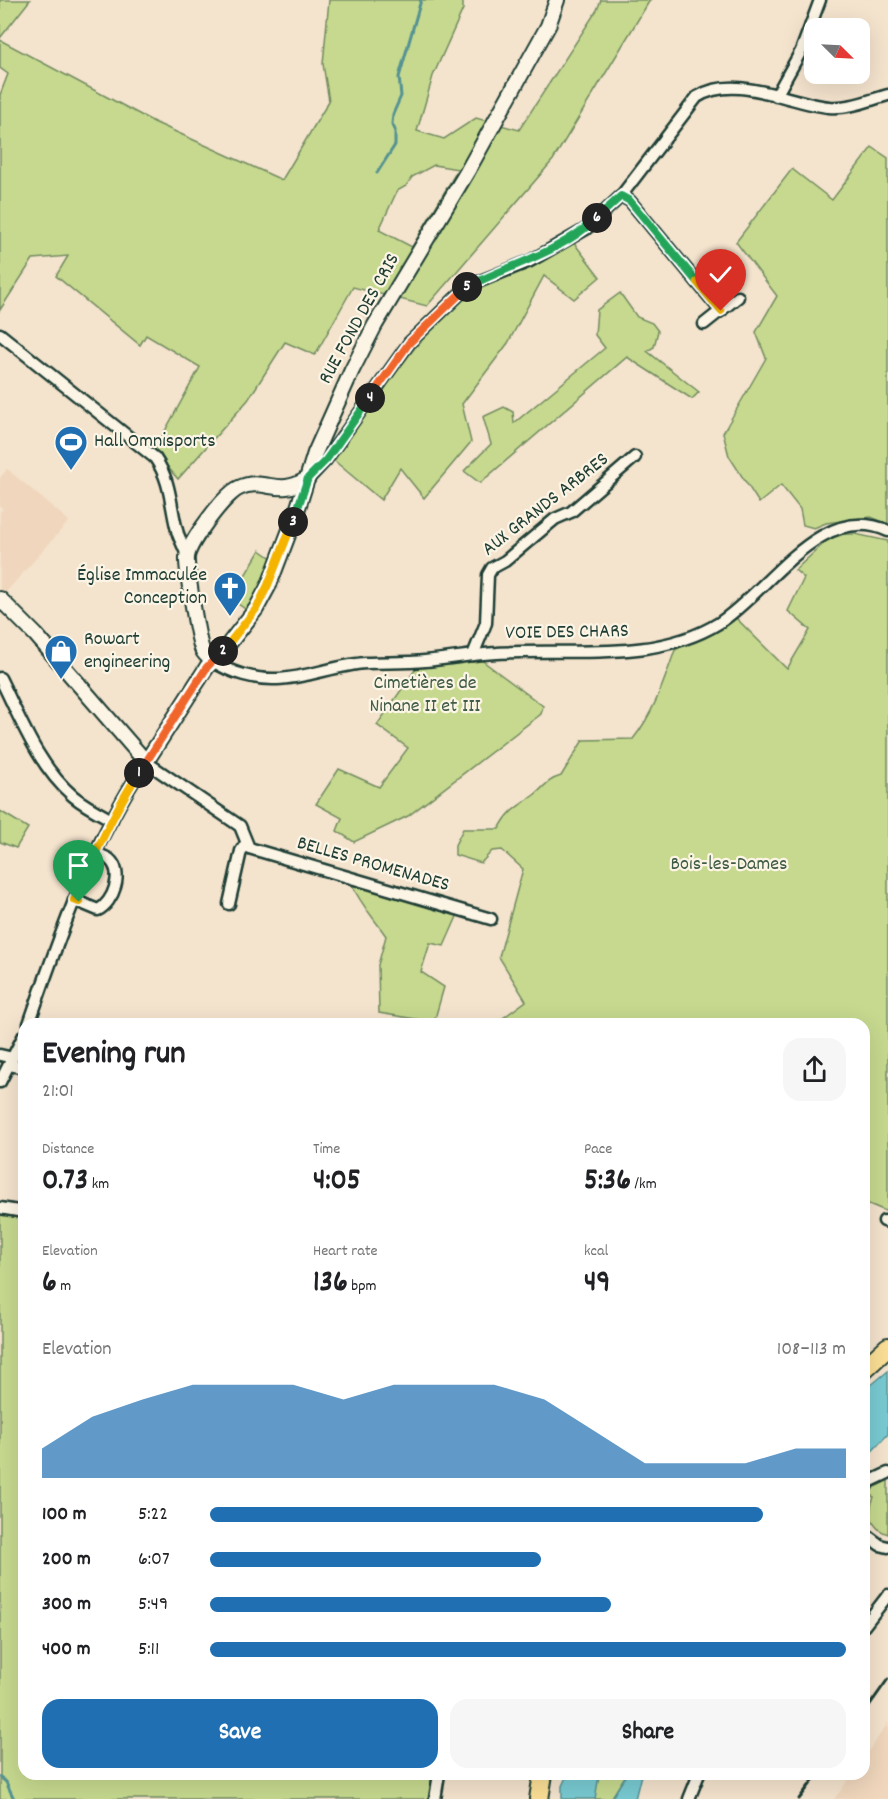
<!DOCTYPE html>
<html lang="en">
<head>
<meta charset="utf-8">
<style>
	body { margin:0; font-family:Dekko,sans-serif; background:#f6f6f6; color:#202124; height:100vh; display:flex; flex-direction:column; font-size:22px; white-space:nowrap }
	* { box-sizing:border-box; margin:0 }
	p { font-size:20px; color:#757577 }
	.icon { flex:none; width:33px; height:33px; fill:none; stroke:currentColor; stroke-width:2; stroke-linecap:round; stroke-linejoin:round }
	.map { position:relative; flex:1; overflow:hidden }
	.panel { position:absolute; left:18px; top:1018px; width:852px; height:762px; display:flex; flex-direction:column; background:#fff; border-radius:18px; box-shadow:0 6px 24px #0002 }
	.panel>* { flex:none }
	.needle { width:39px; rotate:114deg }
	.buttons { position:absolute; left:804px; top:18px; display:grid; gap:12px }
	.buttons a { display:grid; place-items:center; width:66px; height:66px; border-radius:12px; background:#fff; box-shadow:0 6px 24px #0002; font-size:30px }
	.pin { position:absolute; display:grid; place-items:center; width:51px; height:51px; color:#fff; margin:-62px -26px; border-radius:50% 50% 50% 0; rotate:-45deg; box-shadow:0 0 6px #0007 }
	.pin .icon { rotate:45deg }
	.km { position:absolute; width:30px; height:30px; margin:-15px; border-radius:50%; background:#222; color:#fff; font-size:16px; line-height:30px; text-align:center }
	.round { display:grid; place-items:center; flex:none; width:63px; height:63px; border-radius:18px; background:#f6f6f6 }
	.headline { display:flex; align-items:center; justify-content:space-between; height:102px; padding:0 24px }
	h1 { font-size:33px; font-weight:700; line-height:45px }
	.metrics { display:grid; grid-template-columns:repeat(3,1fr); gap:9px; height:102px; padding:6px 24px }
	.metrics div { display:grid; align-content:center }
	.metrics b { font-size:30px; font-weight:700 }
	.metrics small { font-size:16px; font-weight:400 }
	.metrics p { font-size:16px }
	.chart { height:168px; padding:12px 24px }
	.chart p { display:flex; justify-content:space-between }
	.chart svg { width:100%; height:108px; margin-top:6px; fill:#1f6fb2; opacity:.7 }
	.action { display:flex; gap:12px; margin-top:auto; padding:12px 24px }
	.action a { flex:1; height:69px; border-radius:18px; background:#1f6fb2; color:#fff; font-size:24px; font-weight:700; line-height:69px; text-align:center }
	.action a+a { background:#f6f6f6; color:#202124 }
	ul { padding:0 24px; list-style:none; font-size:20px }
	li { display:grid; grid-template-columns:96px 72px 1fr; align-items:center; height:45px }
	li i { height:15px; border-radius:8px; background:#1f6fb2 }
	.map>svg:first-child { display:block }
	.built { fill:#efd6bc }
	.green { fill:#c6d98e; stroke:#728b61; stroke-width:1.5; fill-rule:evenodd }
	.water { fill:#79cad2; stroke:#559293; stroke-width:1.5 }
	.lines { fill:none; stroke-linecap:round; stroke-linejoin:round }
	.stream { stroke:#559293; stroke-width:3 }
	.minor-casing { stroke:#1f3d34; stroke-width:15 }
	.tertiary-casing { stroke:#1f3d34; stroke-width:18 }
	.primary-casing { stroke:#1f3d34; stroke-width:22 }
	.minor { stroke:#fcf5e5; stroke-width:10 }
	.tertiary { stroke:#fcf5e5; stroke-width:14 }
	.primary { stroke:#fbdf96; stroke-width:18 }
	.rail { stroke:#1f3d34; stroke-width:3 }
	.split-1-casing { stroke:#fff; stroke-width:12 }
	.split-2-casing { stroke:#fff; stroke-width:12 }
	.split-3-casing { stroke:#fff; stroke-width:12 }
	.split-4-casing { stroke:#fff; stroke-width:12 }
	.split-5-casing { stroke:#fff; stroke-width:12 }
	.split-6-casing { stroke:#fff; stroke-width:12 }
	.split-7-casing { stroke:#fff; stroke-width:12 }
	.split-8-casing { stroke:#fff; stroke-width:12 }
	.split-1 { stroke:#f5b400; stroke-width:8 }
	.split-2 { stroke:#f0652b; stroke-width:8 }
	.split-3 { stroke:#f5b400; stroke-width:8 }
	.split-4 { stroke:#22a559; stroke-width:8 }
	.split-5 { stroke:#f0652b; stroke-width:8 }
	.split-6 { stroke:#22a559; stroke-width:8 }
	.split-7 { stroke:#22a559; stroke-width:8 }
	.split-8 { stroke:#f5b400; stroke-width:8 }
	.labels { text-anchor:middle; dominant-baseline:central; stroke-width:4.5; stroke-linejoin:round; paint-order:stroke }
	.street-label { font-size:20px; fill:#1f3d34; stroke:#fcf5e5 }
	.poi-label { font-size:20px; fill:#1f3d34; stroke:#fcf5e5; text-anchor:start }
	.park-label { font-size:20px; fill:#405c46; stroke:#fcf5e5 }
</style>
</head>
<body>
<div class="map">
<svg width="888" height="1799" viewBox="0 0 888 1799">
	<rect width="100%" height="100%" fill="#f4e3cd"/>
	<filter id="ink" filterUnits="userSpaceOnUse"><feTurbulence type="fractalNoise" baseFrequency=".0167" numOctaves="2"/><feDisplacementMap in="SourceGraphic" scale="12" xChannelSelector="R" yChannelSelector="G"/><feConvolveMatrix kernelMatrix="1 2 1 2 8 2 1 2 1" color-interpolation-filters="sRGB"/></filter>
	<g filter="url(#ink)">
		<g class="built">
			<polygon points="7,469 69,521 5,593 0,590 0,512 3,509 0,506 0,478"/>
			<polygon points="888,1723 888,1799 834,1799 852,1775 864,1774 864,1757"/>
		</g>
		<g class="green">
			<polygon points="0,0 30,0 0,38"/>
			<path d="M329 0H463V9L433 76 417 131 444 139 476 118 519 130 597 10 601 0H650L553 160 427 306 353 287 315 355 285 342 248 400 178 479 154 451 200 367 146 335 140 345 56 276 68 256 33 259 0 310V95L8 74 0 68V40L154 122 282 180 329 101 323 64ZM434 165 458 169 412 247 379 230 397 191 406 186 412 177Z"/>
			<polygon points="872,147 888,158 888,524 871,517 826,523 814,528 803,525 800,509 781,485 759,503 729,456 723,433 766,358 756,332 777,296 736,242 792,169 832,200"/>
			<polygon points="574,243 600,277 574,299 544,276 508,343 462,404 471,442 424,498 400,468 381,500 331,458 420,341 476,287"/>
			<polygon points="620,293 637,317 652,323 658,331 654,347 647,351 699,392 692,399 627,357 480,483 464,471 491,444 483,417 504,407 513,412 514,423 605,348 595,335 597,310"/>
			<path d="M834 534H855L888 541V1212L864 1202V1024H499L503 1018 526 1001 499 957 523 869 502 850 492 851 481 863 455 855V845L463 829H499C510 809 516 808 534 795 546 786 545 781 561 776L583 740 633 739C654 713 664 681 675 650L735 617 787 669 810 630 788 611 804 578 795 570Z"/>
			<polygon points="260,550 273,559 263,586 248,611 231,599"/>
			<polygon points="480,659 543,706 541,714 408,816 354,842 337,831 342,818 316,804 339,769 379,787 408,748 377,725 417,667"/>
			<polygon points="0,811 28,828 16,848 0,842"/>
			<path d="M351 883 459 912 444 946 430 943 421 972 444 987 434 1022 379 1013 378 965 386 936C374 918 360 904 351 883Z"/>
			<polygon points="0,1212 24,1217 24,1774 433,1775 429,1799 0,1799"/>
			<path d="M888 1476V1534C871 1529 867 1512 874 1497L865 1492 870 1487Z"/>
			<polygon points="599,1775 626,1775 611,1799 595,1799 594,1796"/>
		</g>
		<g class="water">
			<polygon points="888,1371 888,1434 864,1460 864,1391"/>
			<polygon points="567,1775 599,1775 595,1799 562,1799 562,1786"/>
			<polygon points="626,1775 641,1775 635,1799 611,1799"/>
		</g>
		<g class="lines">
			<g class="stream">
				<polyline points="377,173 395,145 395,130 392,124 393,114 401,96 399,77 421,0"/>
				<polyline points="0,1777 6,1782 14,1799"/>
			</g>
			<defs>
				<g id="minor">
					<polyline points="776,96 801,51 820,0"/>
					<polyline points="621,196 630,201 721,311"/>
					<polyline points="704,324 738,297"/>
					<path d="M0 334 155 458C172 483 170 507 178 534 181 542 185 549 187 556"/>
					<path d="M309 478 326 460 409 343 468 286 530 261 586 229 621 196 697 97C736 73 788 103 829 107 849 109 869 100 888 95"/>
					<polyline points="473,655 486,623 488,575 492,568 505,561 555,519 571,512 635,457"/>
					<path d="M213 661C230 673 256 680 277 679 307 678 336 665 366 663 386 662 406 663 425 661 449 659 473 654 497 653 569 648 655 663 719 623 768 592 821 500 888 531"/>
					<path d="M0 678C20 718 38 766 73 796 85 806 99 813 112 820"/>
					<path d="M74 900 98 910C113 903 125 872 109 859 106 857 100 855 96 853"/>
					<polyline points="229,904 241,851 246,843"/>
					<path d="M29 1024C60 934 92 842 146 762L240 826 249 848 491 919"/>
					<polyline points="0,1055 13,1058"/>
					<polyline points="10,1065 24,1068"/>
					<polyline points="0,1082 24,1035"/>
					<polyline points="0,1208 24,1212"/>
					<polyline points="884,1221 888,1222"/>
					<polyline points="864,1490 869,1482 888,1473"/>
					<polyline points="864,1533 880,1545 888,1547"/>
					<polyline points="864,1626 888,1595"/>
					<polyline points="435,1799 439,1774"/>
					<polyline points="689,1799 699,1774"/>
				</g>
				<g id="tertiary">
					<polyline points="0,599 36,635 146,762 207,667 224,650 256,609 269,585 296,514 315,453 352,370 375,325 467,172 548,26 557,0"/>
					<path d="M213 661C210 658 205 655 203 651 198 644 186 566 187 557 189 542 225 494 239 488 264 476 279 499 308 478"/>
				</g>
				<g id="primary">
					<polyline points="864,1369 888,1347"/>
					<polyline points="539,1799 543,1774"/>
				</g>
			</defs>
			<use href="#minor" class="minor-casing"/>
			<use href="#tertiary" class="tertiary-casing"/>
			<use href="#primary" class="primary-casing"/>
			<use href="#minor" class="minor"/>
			<use href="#tertiary" class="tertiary"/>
			<use href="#primary" class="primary"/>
			<g class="rail">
				<polyline points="864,1713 888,1679"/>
				<polyline points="799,1799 818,1774"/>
			</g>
		</g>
	</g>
	<g class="lines" filter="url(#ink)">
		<defs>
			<path id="split-1" d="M79 902 74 900C94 857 113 812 139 773"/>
			<polyline id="split-2" points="139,773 207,667 223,651"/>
			<polyline id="split-3" points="223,651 256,609 268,585 293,522"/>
			<polyline id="split-4" points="293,522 308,478 326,460 370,398"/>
			<polyline id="split-5" points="370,398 409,343 467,287"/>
			<path id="split-6" d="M467 287C512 264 558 254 597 218"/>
			<polyline id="split-7" points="597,218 621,196 630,201 697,282"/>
			<polyline id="split-8" points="697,282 721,311"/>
		</defs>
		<use href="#split-1" class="split-1-casing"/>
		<use href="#split-2" class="split-2-casing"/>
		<use href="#split-3" class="split-3-casing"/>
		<use href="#split-4" class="split-4-casing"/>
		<use href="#split-5" class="split-5-casing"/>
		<use href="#split-6" class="split-6-casing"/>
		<use href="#split-7" class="split-7-casing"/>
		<use href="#split-8" class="split-8-casing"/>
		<use href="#split-1" class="split-1"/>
		<use href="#split-2" class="split-2"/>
		<use href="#split-3" class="split-3"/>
		<use href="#split-4" class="split-4"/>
		<use href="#split-5" class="split-5"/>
		<use href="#split-6" class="split-6"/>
		<use href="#split-7" class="split-7"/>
		<use href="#split-8" class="split-8"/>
	</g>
	<defs>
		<symbol id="stadium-pin" viewBox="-11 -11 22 30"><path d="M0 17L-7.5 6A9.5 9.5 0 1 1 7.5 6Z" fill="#1f6fb2" stroke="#fcf5e5"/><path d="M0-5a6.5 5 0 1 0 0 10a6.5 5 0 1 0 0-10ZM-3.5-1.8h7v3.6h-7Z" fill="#fff"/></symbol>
		<symbol id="church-pin" viewBox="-11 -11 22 30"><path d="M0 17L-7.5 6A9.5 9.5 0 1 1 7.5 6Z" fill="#1f6fb2" stroke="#fcf5e5"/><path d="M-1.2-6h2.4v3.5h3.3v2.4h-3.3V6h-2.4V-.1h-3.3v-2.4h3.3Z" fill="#fff"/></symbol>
		<symbol id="shop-pin" viewBox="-11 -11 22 30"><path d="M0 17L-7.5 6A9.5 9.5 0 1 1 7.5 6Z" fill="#1f6fb2" stroke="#fcf5e5"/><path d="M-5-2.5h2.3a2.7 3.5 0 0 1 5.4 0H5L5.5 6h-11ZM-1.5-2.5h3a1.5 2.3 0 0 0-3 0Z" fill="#fff"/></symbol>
	</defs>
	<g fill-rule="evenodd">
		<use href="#stadium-pin" x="52" y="423" width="38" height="52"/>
		<use href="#church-pin" x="211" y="569" width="38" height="52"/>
		<use href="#shop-pin" x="42" y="632" width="38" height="52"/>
	</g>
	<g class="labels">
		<g class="street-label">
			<text transform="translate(360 319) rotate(-61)">RUE FOND DES CRIS</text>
			<text transform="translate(546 505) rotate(-38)">AUX GRANDS ARBRES</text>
			<text transform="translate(567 633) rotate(-1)">VOIE DES CHARS</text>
			<text transform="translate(373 865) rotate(16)">BELLES PROMENADES</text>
		</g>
		<g class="poi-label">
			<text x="94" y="442">Hall Omnisports</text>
			<text x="207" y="576" text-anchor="end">Église Immaculée<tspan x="207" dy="23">Conception</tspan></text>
			<text x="84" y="640">Rowart<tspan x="84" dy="23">engineering</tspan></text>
		</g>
		<g class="park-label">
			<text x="425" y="684">Cimetières de<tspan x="425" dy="23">Ninane II et III</tspan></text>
			<text x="729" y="865">Bois-les-Dames</text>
		</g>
	</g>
</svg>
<div class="buttons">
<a><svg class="needle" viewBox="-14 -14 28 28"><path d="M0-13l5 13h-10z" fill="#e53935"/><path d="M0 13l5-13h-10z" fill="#757577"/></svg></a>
</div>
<div class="pin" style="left:79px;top:902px;background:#1e9e55"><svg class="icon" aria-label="arrive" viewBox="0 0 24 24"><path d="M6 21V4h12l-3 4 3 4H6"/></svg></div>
<div class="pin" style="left:721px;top:311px;background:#d93025"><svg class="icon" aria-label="check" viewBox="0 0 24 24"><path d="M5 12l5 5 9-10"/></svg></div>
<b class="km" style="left:139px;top:773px">1</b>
<b class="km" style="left:223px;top:651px">2</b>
<b class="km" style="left:293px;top:522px">3</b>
<b class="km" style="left:370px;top:398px">4</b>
<b class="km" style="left:467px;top:287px">5</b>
<b class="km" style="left:597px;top:218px">6</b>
<section class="panel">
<div class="headline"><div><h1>Evening run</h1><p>21:01</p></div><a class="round"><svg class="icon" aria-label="share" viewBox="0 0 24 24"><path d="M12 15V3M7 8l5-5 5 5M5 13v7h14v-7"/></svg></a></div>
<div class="metrics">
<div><p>Distance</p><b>0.73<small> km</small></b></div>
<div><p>Time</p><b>4:05</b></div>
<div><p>Pace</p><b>5:36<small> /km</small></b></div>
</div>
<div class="metrics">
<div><p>Elevation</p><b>6<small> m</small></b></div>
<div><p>Heart rate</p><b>136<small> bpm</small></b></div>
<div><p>kcal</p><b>49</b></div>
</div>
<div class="chart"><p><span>Elevation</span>108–113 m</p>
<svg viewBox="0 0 160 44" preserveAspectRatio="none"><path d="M0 44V32L10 19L20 12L30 6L40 6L50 6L60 12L70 6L80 6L90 6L100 12L110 25L120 38L130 38L140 38L150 32L160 32V44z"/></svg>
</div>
<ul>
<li><b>100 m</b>5:22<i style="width:87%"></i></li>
<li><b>200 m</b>6:07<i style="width:52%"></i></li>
<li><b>300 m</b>5:49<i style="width:63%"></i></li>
<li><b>400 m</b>5:11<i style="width:100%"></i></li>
</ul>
<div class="action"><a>Save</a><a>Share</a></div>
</section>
</div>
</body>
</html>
